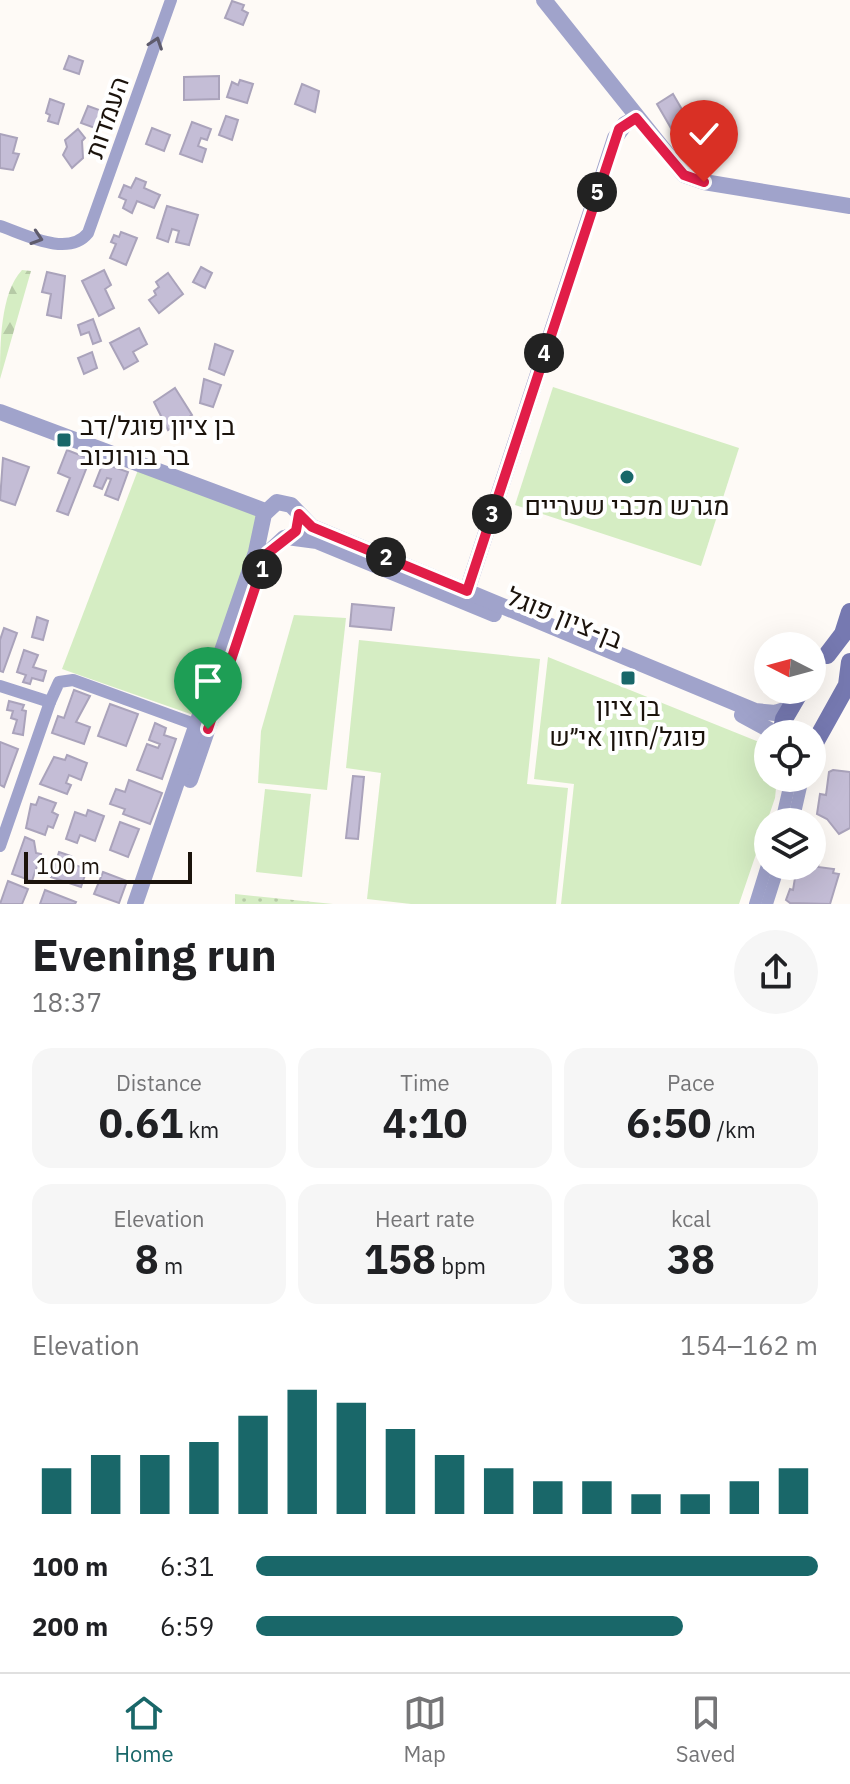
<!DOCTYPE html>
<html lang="en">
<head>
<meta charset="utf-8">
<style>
	body { margin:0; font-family:"IBM Plex Sans",Heebo,sans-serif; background:#f6f6f6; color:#202124; height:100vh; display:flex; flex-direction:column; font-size:30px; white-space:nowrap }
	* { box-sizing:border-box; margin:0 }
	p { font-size:26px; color:#757577 }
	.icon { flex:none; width:44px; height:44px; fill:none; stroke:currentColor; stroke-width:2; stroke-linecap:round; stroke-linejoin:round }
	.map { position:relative; height:904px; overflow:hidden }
	.side { display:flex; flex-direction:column; background:#fff; flex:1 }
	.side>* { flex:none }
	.needle { width:52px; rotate:276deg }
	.controls { position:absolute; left:754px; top:632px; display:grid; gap:16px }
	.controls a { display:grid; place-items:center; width:72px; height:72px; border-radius:50%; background:#fff; box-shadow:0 8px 32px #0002; font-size:40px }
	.scale { position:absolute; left:24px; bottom:20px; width:168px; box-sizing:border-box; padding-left:8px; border:4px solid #1b130c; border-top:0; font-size:22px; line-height:28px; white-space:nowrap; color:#1b130c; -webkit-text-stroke:6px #fff; paint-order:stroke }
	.pin { position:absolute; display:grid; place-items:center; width:68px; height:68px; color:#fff; margin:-82px -34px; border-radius:50% 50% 50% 0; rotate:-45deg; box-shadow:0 0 8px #0007 }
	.pin .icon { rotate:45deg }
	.km { position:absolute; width:40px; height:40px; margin:-20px; border-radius:50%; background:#222; color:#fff; font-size:22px; line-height:40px; text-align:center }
	.round { display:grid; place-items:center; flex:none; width:84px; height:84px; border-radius:42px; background:#f6f6f6 }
	.summary { display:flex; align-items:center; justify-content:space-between; height:136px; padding:0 32px }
	h1 { font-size:44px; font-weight:700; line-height:60px }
	.metrics { display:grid; grid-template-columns:repeat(3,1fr); gap:12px; height:136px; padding:8px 32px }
	.metrics div { display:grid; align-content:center; border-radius:20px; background:#f6f6f6; text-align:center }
	.metrics b { font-size:40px; font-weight:700 }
	.metrics small { font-size:22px; font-weight:400 }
	.metrics p { font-size:22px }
	.chart { height:224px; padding:16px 32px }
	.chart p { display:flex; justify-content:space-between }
	.chart svg { width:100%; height:144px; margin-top:8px; stroke:#196769; stroke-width:6 }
	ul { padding:0 32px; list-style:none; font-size:26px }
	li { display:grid; grid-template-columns:128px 96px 1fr; align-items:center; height:60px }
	li i { height:20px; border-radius:10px; background:#196769 }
	.tabs { display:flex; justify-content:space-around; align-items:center; height:112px; border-top:2px solid #e0e0e0; background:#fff; font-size:22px; color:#757577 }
	.tabs a { display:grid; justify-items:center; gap:4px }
	.tabs .on { color:#196769 }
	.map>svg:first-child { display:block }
	.green { fill:#d5edc3 }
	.forest { fill:url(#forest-firs) }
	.park { fill:url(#park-dots) }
	.building { fill:#c4bdd6; stroke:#aaa3bb; stroke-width:2 }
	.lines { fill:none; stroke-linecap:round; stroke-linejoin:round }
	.minor { stroke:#a0a3cb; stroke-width:12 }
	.tertiary { stroke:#a0a3cb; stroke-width:16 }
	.secondary { stroke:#7679b1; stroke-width:18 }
	.oneway { stroke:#5e5b6c }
	.route-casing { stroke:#fff; stroke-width:16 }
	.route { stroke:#e11d48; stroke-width:10 }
	.poi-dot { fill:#196769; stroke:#fff; stroke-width:3 }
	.labels { text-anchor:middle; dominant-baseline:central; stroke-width:8; stroke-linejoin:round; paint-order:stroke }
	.street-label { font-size:26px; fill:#1b130c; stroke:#fff }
	.poi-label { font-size:26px; fill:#1b130c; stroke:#fff }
</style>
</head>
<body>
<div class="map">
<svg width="850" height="904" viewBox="0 0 850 904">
	<defs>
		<pattern id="forest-firs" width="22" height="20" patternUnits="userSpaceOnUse" patternTransform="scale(2)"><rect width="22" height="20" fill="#d5edc3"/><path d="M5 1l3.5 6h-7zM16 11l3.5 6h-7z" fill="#b6caa6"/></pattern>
		<pattern id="park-dots" width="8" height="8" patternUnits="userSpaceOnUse" patternTransform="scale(2)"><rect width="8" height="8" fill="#d5edc3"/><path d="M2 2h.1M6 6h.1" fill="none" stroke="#b6caa6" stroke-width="1.8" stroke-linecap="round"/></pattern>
	</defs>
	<rect width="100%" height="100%" fill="#fefaf6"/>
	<g class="green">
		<polygon points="553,387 739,448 701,566 515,505"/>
		<polygon points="138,470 259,516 262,527 196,716 62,669"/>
		<polygon points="294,615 346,618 327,790 258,783 261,731"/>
		<polygon points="359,640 540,659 527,784 568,788 556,904 411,904 367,899 381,773 346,768"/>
		<polygon points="548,657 764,744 768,750 768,778 777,778 775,798 739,904 561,904 574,784 534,779"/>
		<polygon points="265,789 311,794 302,877 256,872"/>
	</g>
	<path class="forest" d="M22 270 31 271 0 379C0 345 0 293 22 270Z"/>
	<polygon class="park" points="235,894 333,904 235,904"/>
	<g class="building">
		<polygon points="232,1 244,5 242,10 248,13 243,25 225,18"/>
		<polygon points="69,56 83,61 79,74 64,69"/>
		<polygon points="219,76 219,99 184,100 184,77"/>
		<polygon points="240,80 253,84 247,103 227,97 232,82 238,85"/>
		<polygon points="302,84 319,91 315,112 295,104"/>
		<polygon points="673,94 691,125 675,135 657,104"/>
		<polygon points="50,99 64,104 58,124 48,121 50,115 46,113"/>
		<polygon points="88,106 102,111 95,128 81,123"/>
		<polygon points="226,116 238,120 232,140 219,135"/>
		<polygon points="192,122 211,129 207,140 201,138 198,146 206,149 202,162 180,154"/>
		<polygon points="152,128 170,135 164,151 146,144"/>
		<polygon points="78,129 85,138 82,141 83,158 72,168 63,155 67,147 65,140"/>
		<polygon points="0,134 17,138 13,153 19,154 13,170 0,168"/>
		<polygon points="136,178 146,182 144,188 160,195 154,208 137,201 132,213 123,208 126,200 119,197 124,185 131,188"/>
		<polygon points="167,206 198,215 189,245 176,242 179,231 172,229 168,242 157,238"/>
		<polygon points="121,232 137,238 126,265 110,258 116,244 111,242 114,235 119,237"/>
		<polygon points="201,267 212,273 205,288 193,282"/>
		<polygon points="104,270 111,285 105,289 114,308 99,316 82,281"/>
		<polygon points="47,272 65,276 61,318 47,315 51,294 42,292"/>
		<polygon points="168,273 183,294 159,313 149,300 156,295 154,291 159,287 156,282"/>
		<polygon points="93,319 101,341 93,344 89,332 81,335 78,325"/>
		<polygon points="139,328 147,344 133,352 138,361 124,369 110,343"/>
		<polygon points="215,344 233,351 224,375 209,369"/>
		<polygon points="92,352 97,368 84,374 78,358"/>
		<polygon points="204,379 221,385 213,407 200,403"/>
		<polygon points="175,388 192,415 168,430 154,402"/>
		<polygon points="67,450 90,459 68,515 57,511 70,478 58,473"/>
		<polygon points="3,458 29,467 15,505 0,500"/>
		<polygon points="103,463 128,472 118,500 105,495 111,479 107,478 102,489 94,486"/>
		<polygon points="352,604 394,608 391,630 350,626"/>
		<polygon points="37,617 48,621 43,640 32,637"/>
		<polygon points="4,628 17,633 3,672 0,671 0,640"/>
		<polygon points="24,650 38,655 33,667 46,671 43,681 32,678 30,684 23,682 26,675 17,672"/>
		<polygon points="74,690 90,696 76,722 90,727 84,744 52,733 58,716 64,718"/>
		<polygon points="9,701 24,705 22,710 26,711 23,735 13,733 17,720 11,718 13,711 7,710"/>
		<polygon points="110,704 138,714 126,746 98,736"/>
		<polygon points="155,723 166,728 164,735 176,739 162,779 137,770 147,744 158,748 160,744 149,740"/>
		<polygon points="0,742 18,749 4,787 0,785"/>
		<polygon points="67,755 87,763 81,780 69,775 66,783 71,785 67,794 40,784 54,757 65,760"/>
		<polygon points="833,770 850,772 850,828 839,834 827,819 817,814 820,794 826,795 829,772"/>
		<polygon points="353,776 364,777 358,839 346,838"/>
		<polygon points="129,780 162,793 150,824 123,814 125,809 110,804 116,789 125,792"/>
		<polygon points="39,797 56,803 52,812 58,815 53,828 48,826 45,835 26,828 31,804 36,805"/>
		<polygon points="88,810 104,816 95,841 80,835 77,843 66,839 75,812 86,816"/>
		<polygon points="120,822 139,829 128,857 110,850"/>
		<polygon points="25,837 34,841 36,853 41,854 32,881 12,874"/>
		<polygon points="59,852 71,856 68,863 87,869 81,887 51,877"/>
		<polygon points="812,858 819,861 818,867 834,869 833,873 839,874 830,904 790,903 786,900 790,889 793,890 797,866 812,866"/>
		<polygon points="103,872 127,881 119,903 94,894"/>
		<polygon points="8,881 28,889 22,904 0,904"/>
		<polygon points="45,890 76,902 75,904 40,904"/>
	</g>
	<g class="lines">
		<g class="minor">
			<path d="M0 226C24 234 68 258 88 233L171 0"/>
			<polyline points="0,686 50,702 59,682 73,680 205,728"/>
			<polyline points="781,822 791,778"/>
			<polyline points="793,822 803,778"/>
			<polyline points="0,846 50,702"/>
			<polyline points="755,904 768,862"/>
			<polyline points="767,904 779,866"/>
		</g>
		<g class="tertiary">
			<polyline points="544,0 684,175 704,182 850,206"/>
			<polyline points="0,412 265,511"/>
			<polyline points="287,537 317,541 494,614"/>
			<polyline points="258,580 268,553 284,538"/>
			<polyline points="467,591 615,138 625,124 636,118"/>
			<polyline points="742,715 777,734"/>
			<polyline points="190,780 220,693"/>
			<polyline points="135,904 256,552 264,514 277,502 291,505 312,527 755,711 775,713 791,708"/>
		</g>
		<g class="secondary">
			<polyline points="827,655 843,634 850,612"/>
			<polyline points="781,734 784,719 801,690"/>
			<polyline points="812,748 847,685 850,662"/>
		</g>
	</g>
	<defs><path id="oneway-chevron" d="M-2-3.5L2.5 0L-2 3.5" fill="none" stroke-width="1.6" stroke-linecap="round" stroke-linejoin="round" transform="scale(2)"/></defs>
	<g class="oneway">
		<use href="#oneway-chevron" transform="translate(156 43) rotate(-71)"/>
		<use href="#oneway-chevron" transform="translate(37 238) rotate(18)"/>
	</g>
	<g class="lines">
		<defs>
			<polyline id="route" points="208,729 263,564 268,553 296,531 299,514 312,527 467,591 619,129 636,118 684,175 704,182"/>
		</defs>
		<use href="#route" class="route-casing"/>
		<use href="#route" class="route"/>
	</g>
	<g class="poi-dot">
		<rect x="56" y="432" width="16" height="16" rx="4"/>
		<circle cx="627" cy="477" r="8"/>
		<rect x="620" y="670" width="16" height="16" rx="4"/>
	</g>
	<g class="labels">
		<g class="street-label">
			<text transform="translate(106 117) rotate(-71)">העמדות</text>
			<text transform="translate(565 617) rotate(22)">בן-ציון פוגל</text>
		</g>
		<g class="poi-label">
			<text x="80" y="425" text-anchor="start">בן ציון פוגל/דב<tspan x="80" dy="30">בר בורוכוב</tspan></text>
			<text x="627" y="505">מגרש מכבי שעריים</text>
			<text x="628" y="706">בן ציון<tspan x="628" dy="30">פוגל/חזון אי״ש</tspan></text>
		</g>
	</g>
</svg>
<div class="controls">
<a><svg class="needle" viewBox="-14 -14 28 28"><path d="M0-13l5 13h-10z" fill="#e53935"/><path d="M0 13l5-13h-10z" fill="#757577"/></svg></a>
<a><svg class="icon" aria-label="locate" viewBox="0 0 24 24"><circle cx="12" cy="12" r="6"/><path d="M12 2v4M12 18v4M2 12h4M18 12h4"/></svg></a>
<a><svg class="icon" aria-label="layers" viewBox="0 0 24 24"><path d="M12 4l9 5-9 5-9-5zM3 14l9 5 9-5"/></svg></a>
</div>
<div class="scale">100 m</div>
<div class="pin" style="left:208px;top:729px;background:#1e9e55"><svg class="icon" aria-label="arrive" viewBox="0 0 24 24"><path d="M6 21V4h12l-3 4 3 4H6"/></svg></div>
<div class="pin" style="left:704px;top:182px;background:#d93025"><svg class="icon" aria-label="check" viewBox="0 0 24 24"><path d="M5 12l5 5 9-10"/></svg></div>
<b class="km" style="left:262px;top:569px">1</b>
<b class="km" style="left:386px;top:557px">2</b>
<b class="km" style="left:492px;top:514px">3</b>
<b class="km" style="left:544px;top:353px">4</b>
<b class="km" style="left:597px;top:192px">5</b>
</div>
<section class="side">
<div class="summary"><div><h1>Evening run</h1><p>18:37</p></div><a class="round"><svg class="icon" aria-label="share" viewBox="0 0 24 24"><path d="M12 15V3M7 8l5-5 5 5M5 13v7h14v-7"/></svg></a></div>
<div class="metrics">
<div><p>Distance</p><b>0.61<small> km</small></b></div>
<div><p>Time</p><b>4:10</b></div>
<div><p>Pace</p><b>6:50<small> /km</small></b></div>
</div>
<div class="metrics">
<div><p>Elevation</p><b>8<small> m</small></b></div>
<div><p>Heart rate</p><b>158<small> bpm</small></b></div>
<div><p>kcal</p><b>38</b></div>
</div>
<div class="chart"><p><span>Elevation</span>154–162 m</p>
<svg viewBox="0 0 160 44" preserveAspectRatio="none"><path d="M5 44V30M15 44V26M25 44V26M35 44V22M45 44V14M55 44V6M65 44V10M75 44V18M85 44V26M95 44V30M105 44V34M115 44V34M125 44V38M135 44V38M145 44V34M155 44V30"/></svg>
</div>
<ul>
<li><b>100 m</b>6:31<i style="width:100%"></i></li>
<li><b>200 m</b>6:59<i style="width:76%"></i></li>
</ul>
</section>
<nav class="tabs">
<a class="on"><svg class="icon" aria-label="home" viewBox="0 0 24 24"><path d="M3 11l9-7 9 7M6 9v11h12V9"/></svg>Home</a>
<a><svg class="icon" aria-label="map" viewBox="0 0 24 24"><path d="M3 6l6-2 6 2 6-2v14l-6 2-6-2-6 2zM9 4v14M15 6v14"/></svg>Map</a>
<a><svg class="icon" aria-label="saved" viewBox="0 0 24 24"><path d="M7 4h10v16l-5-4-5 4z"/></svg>Saved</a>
</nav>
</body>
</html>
